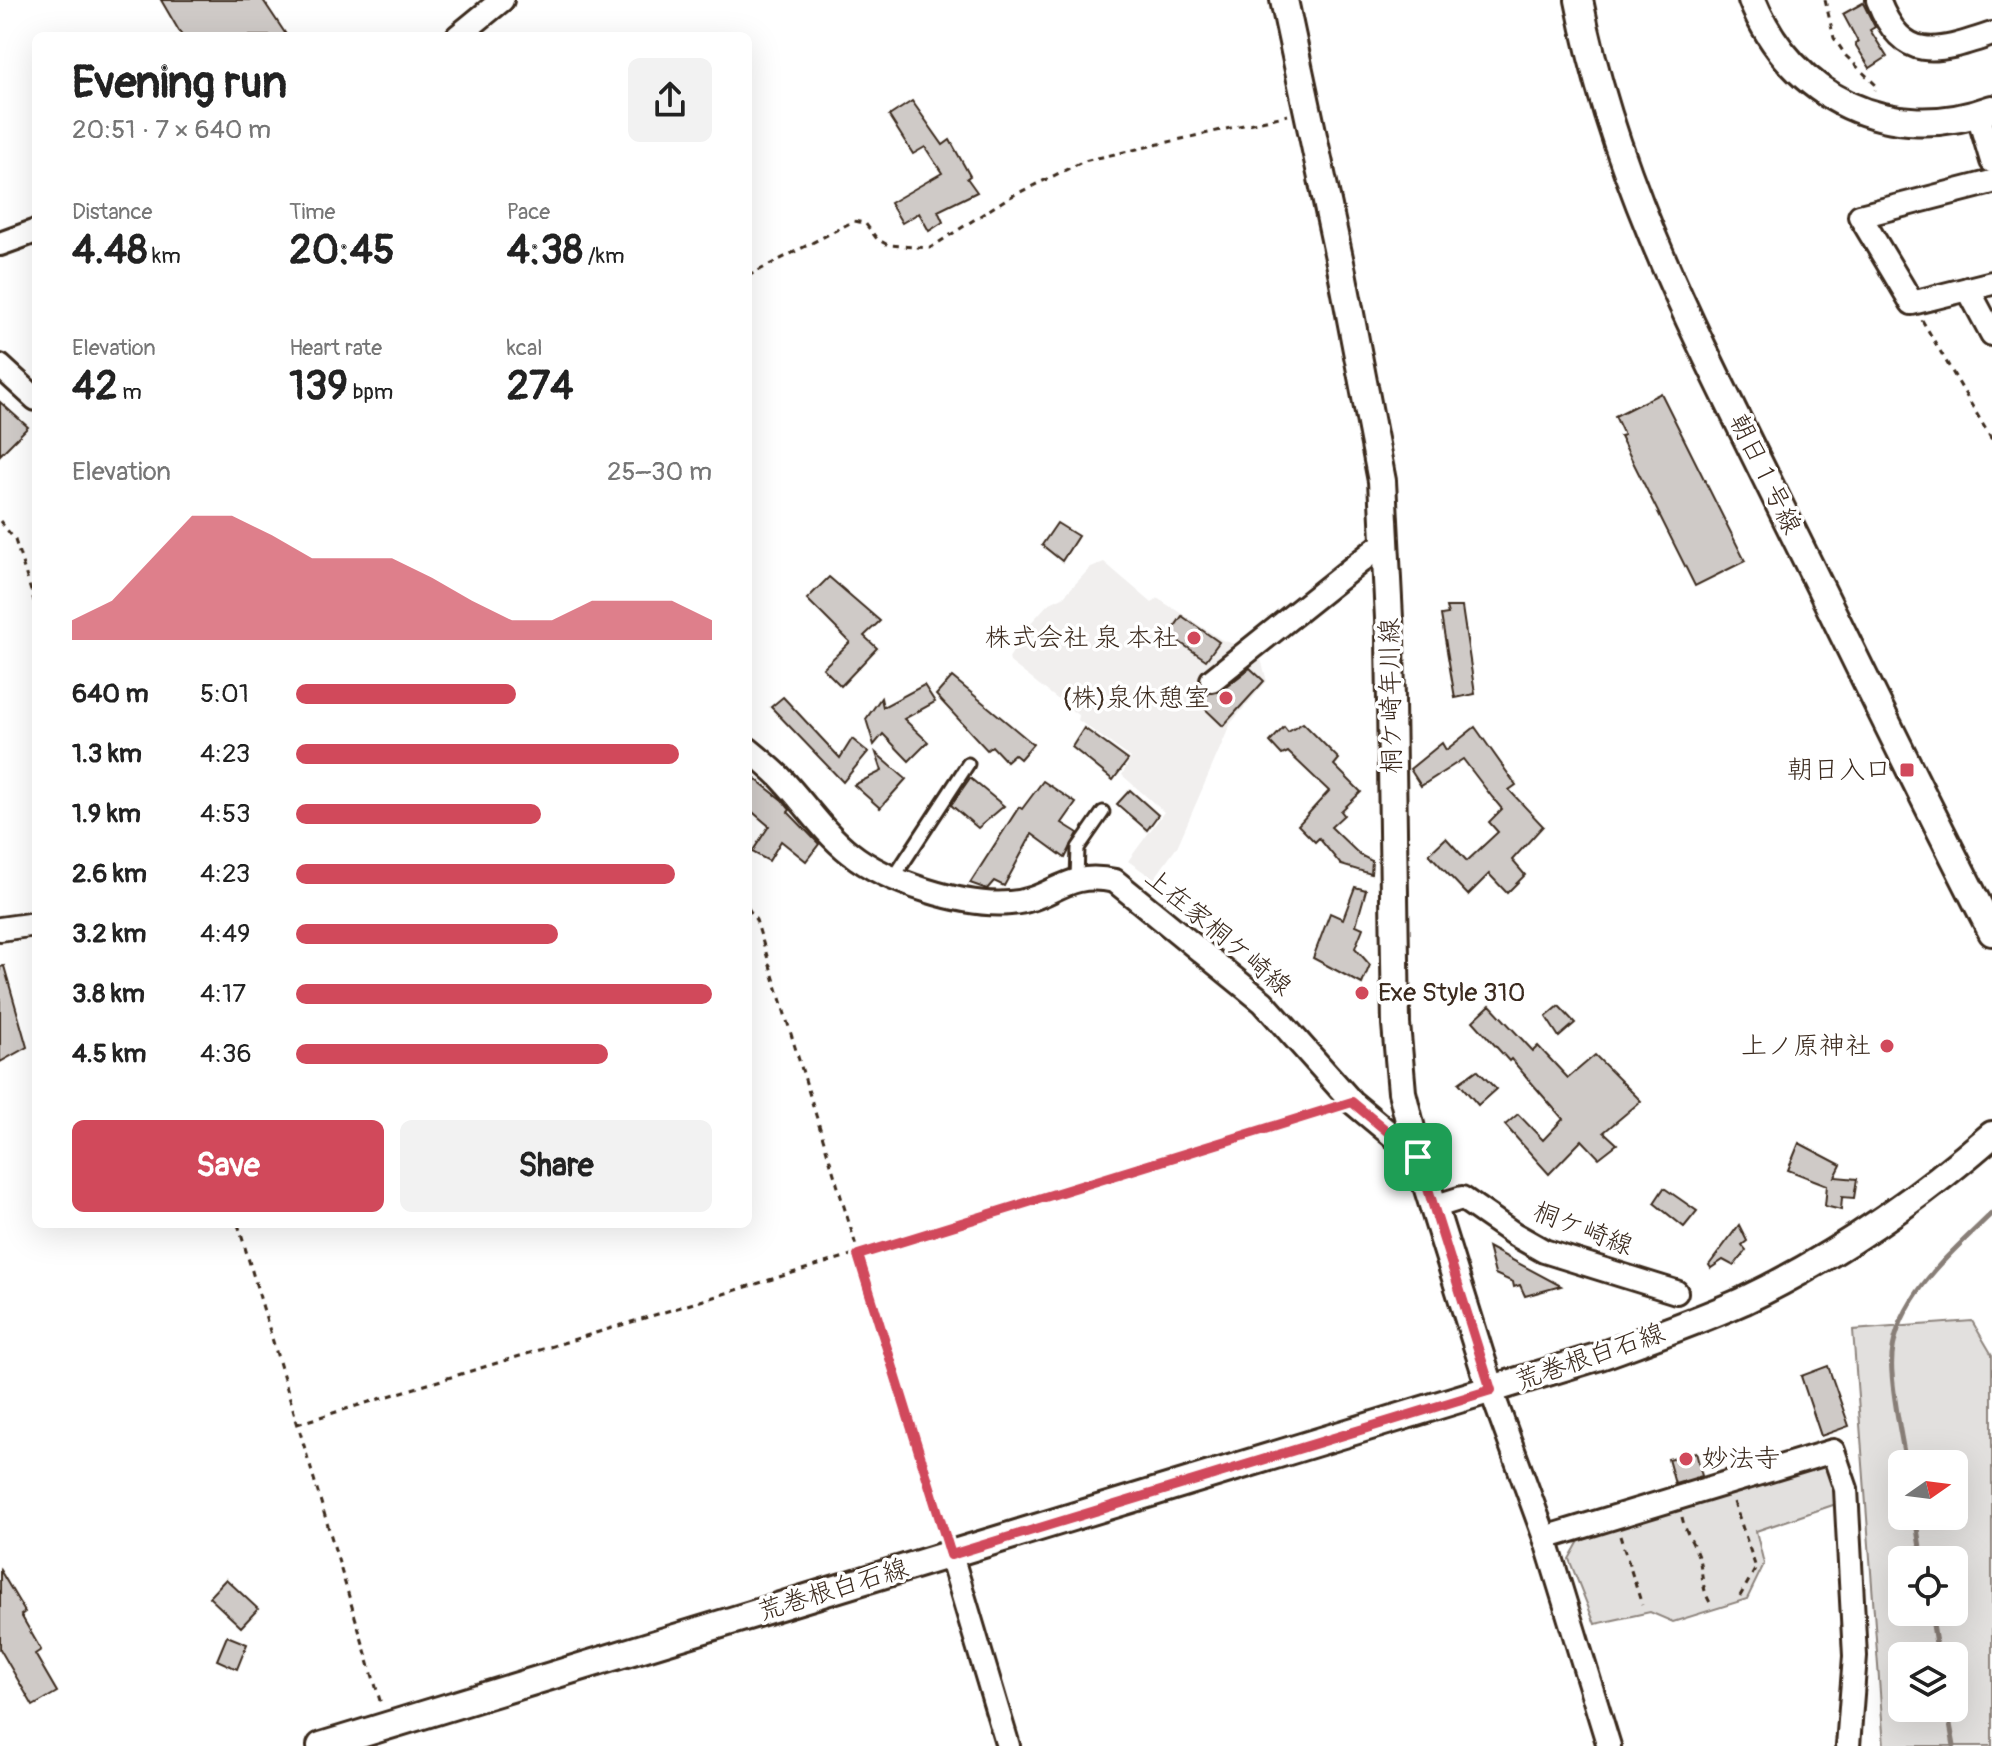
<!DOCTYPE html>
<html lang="en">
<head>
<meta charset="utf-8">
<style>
	body { margin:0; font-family:Pangolin,"Klee One",sans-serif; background:#f2f2f2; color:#222; height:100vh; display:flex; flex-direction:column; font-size:30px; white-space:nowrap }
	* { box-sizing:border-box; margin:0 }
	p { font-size:26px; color:#767676 }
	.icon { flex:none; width:44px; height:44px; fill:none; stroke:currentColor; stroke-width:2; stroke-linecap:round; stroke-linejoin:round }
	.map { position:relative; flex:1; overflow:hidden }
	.drawer { position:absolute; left:32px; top:32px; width:720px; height:1196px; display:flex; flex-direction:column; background:#fff; border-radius:12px; box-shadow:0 8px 32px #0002 }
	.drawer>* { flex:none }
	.needle { width:52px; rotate:76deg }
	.buttons { position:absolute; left:1888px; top:1450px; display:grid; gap:16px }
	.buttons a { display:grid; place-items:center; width:80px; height:80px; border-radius:12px; background:#fff; box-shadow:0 8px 32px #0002; font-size:40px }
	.pin { position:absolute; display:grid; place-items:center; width:68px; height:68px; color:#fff; margin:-34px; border-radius:16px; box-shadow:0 4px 12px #0006 }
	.round { display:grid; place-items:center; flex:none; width:84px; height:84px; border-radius:12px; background:#f2f2f2 }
	.head { display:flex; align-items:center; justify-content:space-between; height:136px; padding:0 40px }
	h1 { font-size:44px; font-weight:800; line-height:60px }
	.metrics { display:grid; grid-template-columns:repeat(3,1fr); gap:12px; height:136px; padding:8px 40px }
	.metrics div { display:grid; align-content:center }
	.metrics b { font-size:40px; font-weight:800 }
	.metrics small { font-size:22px; font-weight:400 }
	.metrics p { font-size:22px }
	.chart { height:224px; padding:16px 40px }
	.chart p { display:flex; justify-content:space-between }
	.chart svg { width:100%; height:144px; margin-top:8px; fill:#d1495b; opacity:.7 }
	.button { display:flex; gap:16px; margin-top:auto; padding:16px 40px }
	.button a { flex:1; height:92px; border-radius:12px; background:#d1495b; color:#fff; font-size:32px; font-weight:800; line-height:92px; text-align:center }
	.button a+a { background:#f2f2f2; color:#222 }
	ul { padding:0 40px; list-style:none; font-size:26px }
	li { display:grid; grid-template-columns:128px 96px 1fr; align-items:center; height:60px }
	li i { height:20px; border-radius:10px; background:#d1495b }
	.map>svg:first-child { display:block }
	.built { fill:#f1efee }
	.green { fill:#e2e0de; stroke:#8e857e; stroke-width:2; fill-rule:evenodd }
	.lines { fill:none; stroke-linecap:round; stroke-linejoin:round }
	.stream { stroke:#887e77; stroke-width:5 }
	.building { fill:#cfcac7; stroke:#3b2a1e; stroke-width:2 }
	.service-casing { stroke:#3b2a1e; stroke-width:17 }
	.minor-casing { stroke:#3b2a1e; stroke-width:28 }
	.tertiary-casing { stroke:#3b2a1e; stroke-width:32 }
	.path { stroke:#3b2a1e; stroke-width:3; stroke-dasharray:6 6; stroke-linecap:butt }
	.service { stroke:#fff; stroke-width:11 }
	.minor { stroke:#fff; stroke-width:22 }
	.tertiary { stroke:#fff; stroke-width:26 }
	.route-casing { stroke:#fff; stroke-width:16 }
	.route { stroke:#d1495b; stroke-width:10 }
	.poi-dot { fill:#d1495b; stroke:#fff; stroke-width:3 }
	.labels { text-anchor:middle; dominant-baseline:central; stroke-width:7; stroke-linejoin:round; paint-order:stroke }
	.street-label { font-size:26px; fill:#3b2a1e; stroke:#fff }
	.poi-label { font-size:26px; fill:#3b2a1e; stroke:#fff; text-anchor:end }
</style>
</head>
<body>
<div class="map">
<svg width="1992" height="1746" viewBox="0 0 1992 1746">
	<rect width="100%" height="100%" fill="#fff"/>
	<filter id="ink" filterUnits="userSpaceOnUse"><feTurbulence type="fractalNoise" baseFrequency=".0125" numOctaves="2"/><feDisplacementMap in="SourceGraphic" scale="16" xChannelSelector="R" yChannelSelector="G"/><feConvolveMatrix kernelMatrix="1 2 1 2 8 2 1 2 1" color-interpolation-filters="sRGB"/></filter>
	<g filter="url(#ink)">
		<polygon class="built" points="1104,562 1152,603 1157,598 1222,640 1259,652 1267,681 1231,723 1177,847 1154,879 1128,861 1164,812 1122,775 1131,758 1078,720 1079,716 1010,662 1009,658 1028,626 1048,604 1063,597 1091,567"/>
		<g class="green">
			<path d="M1972 1321 1992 1355V1746H1884L1853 1330ZM1902 1464H1954V1516H1902ZM1902 1560H1954V1612H1902ZM1902 1656H1954V1708H1902Z"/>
			<polygon points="1831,1461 1839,1503 1756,1531 1764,1564 1747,1599 1673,1622 1650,1612 1595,1624 1569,1559 1579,1541"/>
		</g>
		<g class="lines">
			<g class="stream">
				<path d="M1906 1464C1901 1434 1894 1403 1892 1373 1886 1307 1949 1255 1992 1213"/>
				<polyline points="1915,1516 1922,1560"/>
				<polyline points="1931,1612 1938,1656"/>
				<polyline points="1947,1708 1954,1746"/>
			</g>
		</g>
		<g class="building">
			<polygon points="161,0 263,0 287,36 182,36"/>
			<polygon points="1863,3 1875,27 1870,30 1887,57 1870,68 1855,44 1858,42 1843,14"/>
			<polygon points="912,101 943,145 950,140 970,176 967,178 977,192 938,211 943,222 929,231 919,213 902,223 890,203 942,173 925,147 913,154 889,116"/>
			<polygon points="1661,393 1745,561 1695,586 1620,436 1624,435 1615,416"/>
			<polygon points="0,402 28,427 0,455"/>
			<polygon points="1057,523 1078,536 1062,561 1042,545"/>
			<polygon points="829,577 880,621 864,636 877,648 841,686 823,668 850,642 807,599"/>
			<polygon points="1446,607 1462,607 1475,694 1455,698 1441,615 1448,614"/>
			<polygon points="1182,616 1219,642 1206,660 1169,635"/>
			<polygon points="1250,668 1264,681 1223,726 1200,704 1209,693 1221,691"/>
			<polygon points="952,677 1033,744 1020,759 1014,754 1006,761 992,746 987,750 936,695"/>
			<polygon points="924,685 935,702 904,719 928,742 909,761 883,734 874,745 866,719 881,698 883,707"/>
			<polygon points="783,697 840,758 852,739 868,752 843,782 771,707"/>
			<polygon points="1303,723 1339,759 1334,765 1361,792 1341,811 1344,815 1331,827 1360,855 1372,861 1371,874 1341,865 1319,838 1315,842 1298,825 1329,791 1288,752 1282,755 1270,742 1284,727 1288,732"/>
			<polygon points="1475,727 1516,785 1509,790 1543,826 1512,860 1525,875 1507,893 1489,874 1468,895 1429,854 1446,838 1467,861 1498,832 1489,822 1502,809 1492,797 1463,759 1421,786 1410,769 1442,743 1446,750"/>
			<polygon points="1084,728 1128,760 1113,780 1072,747"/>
			<polygon points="876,753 906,779 880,808 854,785 882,771"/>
			<polygon points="748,773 782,800 790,810 788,812 819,844 806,861 781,841 769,861 752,852 769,826 748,808"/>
			<polygon points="970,778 1004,806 978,828 951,805"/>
			<polygon points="1043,781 1076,803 1062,823 1078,833 1065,858 1032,834 1004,886 994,881 987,889 970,883 1019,807 1022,809"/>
			<polygon points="1130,790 1158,815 1147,830 1117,804"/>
			<polygon points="1355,887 1366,890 1356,925 1363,928 1355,948 1370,965 1362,984 1313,958 1330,913 1343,919"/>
			<polygon points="4,966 27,1047 0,1062 0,967"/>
			<polygon points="1490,1005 1533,1051 1538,1046 1568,1078 1595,1055 1641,1101 1604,1132 1617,1144 1599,1158 1582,1140 1549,1174 1505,1125 1518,1114 1543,1140 1563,1119 1511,1059 1509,1061 1473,1021"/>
			<polygon points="1559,1006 1575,1023 1559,1037 1546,1017"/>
			<polygon points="1477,1070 1496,1089 1478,1105 1459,1083"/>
			<polygon points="1799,1143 1841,1165 1835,1177 1857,1179 1854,1198 1842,1197 1841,1210 1825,1206 1827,1185 1788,1170"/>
			<polygon points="1664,1188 1697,1211 1684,1227 1654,1203"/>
			<polygon points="1739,1225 1747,1241 1742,1245 1746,1250 1734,1266 1723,1260 1711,1268 1709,1265"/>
			<polygon points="1488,1247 1561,1286 1525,1296 1520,1285 1514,1287 1513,1282 1495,1274"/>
			<polygon points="1828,1366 1849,1426 1821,1436 1801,1376"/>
			<polygon points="1696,1452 1702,1476 1675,1484 1668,1459"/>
			<polygon points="0,1570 25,1612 21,1615 41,1650 35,1654 57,1692 33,1706 0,1649"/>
			<polygon points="226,1579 258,1609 241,1627 209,1597"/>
			<polygon points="227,1636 247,1644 237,1669 217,1660"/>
		</g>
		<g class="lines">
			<defs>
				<g id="service">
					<polyline points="894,877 968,764"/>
					<polyline points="1077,878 1078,848 1103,812"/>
				</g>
				<g id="minor">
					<path d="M1878 0C1903 65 1938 52 1992 34"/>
					<polyline points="458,36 502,0"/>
					<polyline points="1978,114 1992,161"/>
					<polyline points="1992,182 1860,216 1912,303 1992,283"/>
					<polyline points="0,244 36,231"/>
					<polyline points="1968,289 1992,334"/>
					<polyline points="0,366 36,399"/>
					<polyline points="1212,680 1386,541"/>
					<path d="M748 749C759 758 770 767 780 777 803 801 823 832 850 853 886 882 964 907 1010 903 1054 900 1063 870 1115 881L1263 1002 1352 1102 1418 1157"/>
					<polyline points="0,929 36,924"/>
					<polyline points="1433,1207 1462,1198 1514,1234 1544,1251 1676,1292"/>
					<polyline points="1491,1390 1545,1538 1609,1746"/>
					<polyline points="1545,1538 1833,1451 1846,1489 1855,1656 1848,1746"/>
					<polyline points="951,1555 1008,1746"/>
				</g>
				<g id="tertiary">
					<polyline points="1284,0 1342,272 1382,481 1390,638 1396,1024 1402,1092 1418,1157 1491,1390"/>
					<path d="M1579 0C1614 182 1701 345 1782 510 1852 651 1920 793 1992 932"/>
					<path d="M1752 0C1792 99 1891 146 1992 109"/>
					<path d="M321 1746 1600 1356C1647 1339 1696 1322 1743 1301 1833 1258 1917 1200 1992 1135"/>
				</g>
			</defs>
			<use href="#service" class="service-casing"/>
			<use href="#minor" class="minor-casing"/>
			<use href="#tertiary" class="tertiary-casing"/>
			<g class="path">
				<polyline points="1825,0 1834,38 1846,56 1877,86 1875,90"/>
				<polyline points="748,276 854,221 865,223 877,239 888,245 930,248 1008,198 1084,161 1288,115"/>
				<polyline points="1922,320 1992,440"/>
				<polyline points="0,521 15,540 36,607"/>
				<polyline points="748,908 756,920 944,1532"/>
				<polyline points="238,1224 381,1704"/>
				<polyline points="297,1424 1330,1109"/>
				<polyline points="1734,1502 1756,1568 1740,1596"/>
				<path d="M1682 1517C1685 1531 1692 1541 1697 1553 1704 1571 1700 1587 1711 1604"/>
				<polyline points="1620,1536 1642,1605"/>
			</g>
			<use href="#service" class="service"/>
			<use href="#minor" class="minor"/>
			<use href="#tertiary" class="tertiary"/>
		</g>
	</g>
	<g class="lines" filter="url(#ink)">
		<defs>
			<polygon id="route" points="1352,1102 1418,1157 1491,1390 951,1555 858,1255"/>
		</defs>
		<use href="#route" class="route-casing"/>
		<use href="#route" class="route"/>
	</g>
	<g class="poi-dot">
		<circle cx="1194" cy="638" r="8"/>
		<circle cx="1226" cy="698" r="8"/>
		<rect x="1899" y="762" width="16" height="16" rx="4"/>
		<circle cx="1362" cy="993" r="8"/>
		<circle cx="1887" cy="1046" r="8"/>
		<circle cx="1686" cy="1459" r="8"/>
	</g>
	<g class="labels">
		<g class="street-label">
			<text transform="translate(1765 474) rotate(64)">朝日１号線</text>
			<text transform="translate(1391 696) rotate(-91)">桐ケ崎年川線</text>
			<text transform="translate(1218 932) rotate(40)">上在家桐ケ崎線</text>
			<text transform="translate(1583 1229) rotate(21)">桐ケ崎線</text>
			<text transform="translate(1590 1357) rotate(-19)">荒巻根白石線</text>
			<text transform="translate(833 1590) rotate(-17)">荒巻根白石線</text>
		</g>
		<g class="poi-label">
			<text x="1178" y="638">株式会社 泉 本社</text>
			<text x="1210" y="698">(株)泉休憩室</text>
			<text x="1891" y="770">朝日入口</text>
			<text x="1378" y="993" text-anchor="start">Exe Style 310</text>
			<text x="1871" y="1046">上ノ原神社</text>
			<text x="1702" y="1459" text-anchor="start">妙法寺</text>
		</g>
	</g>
</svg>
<div class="buttons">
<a><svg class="needle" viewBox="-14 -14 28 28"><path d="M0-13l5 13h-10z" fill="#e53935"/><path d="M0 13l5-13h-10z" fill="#767676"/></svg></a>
<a><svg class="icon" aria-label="locate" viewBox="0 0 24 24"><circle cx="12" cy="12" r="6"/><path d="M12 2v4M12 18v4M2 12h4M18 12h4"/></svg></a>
<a><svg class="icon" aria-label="layers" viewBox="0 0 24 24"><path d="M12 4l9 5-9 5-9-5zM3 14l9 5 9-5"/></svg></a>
</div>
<div class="pin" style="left:1418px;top:1157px;background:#1e9e55"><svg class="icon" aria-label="arrive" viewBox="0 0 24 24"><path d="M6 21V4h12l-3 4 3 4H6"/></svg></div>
<section class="drawer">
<div class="head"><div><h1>Evening run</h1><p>20:51 · 7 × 640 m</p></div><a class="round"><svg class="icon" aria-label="share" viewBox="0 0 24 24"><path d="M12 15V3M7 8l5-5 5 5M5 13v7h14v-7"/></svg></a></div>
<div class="metrics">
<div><p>Distance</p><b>4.48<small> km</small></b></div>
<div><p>Time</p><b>20:45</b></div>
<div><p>Pace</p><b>4:38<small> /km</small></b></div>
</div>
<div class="metrics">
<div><p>Elevation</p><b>42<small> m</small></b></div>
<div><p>Heart rate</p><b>139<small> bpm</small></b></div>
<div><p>kcal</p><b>274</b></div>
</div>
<div class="chart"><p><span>Elevation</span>25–30 m</p>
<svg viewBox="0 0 160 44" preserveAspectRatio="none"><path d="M0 44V38L10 32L20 19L30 6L40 6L50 12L60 19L70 19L80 19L90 25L100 32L110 38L120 38L130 32L140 32L150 32L160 38V44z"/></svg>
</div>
<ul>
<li><b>640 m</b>5:01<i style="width:53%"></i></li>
<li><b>1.3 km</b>4:23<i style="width:92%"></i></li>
<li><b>1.9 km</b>4:53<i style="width:59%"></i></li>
<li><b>2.6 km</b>4:23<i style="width:91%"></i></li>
<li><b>3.2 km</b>4:49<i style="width:63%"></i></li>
<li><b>3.8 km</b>4:17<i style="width:100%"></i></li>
<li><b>4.5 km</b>4:36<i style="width:75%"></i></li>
</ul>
<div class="button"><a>Save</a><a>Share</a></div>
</section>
</div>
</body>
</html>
